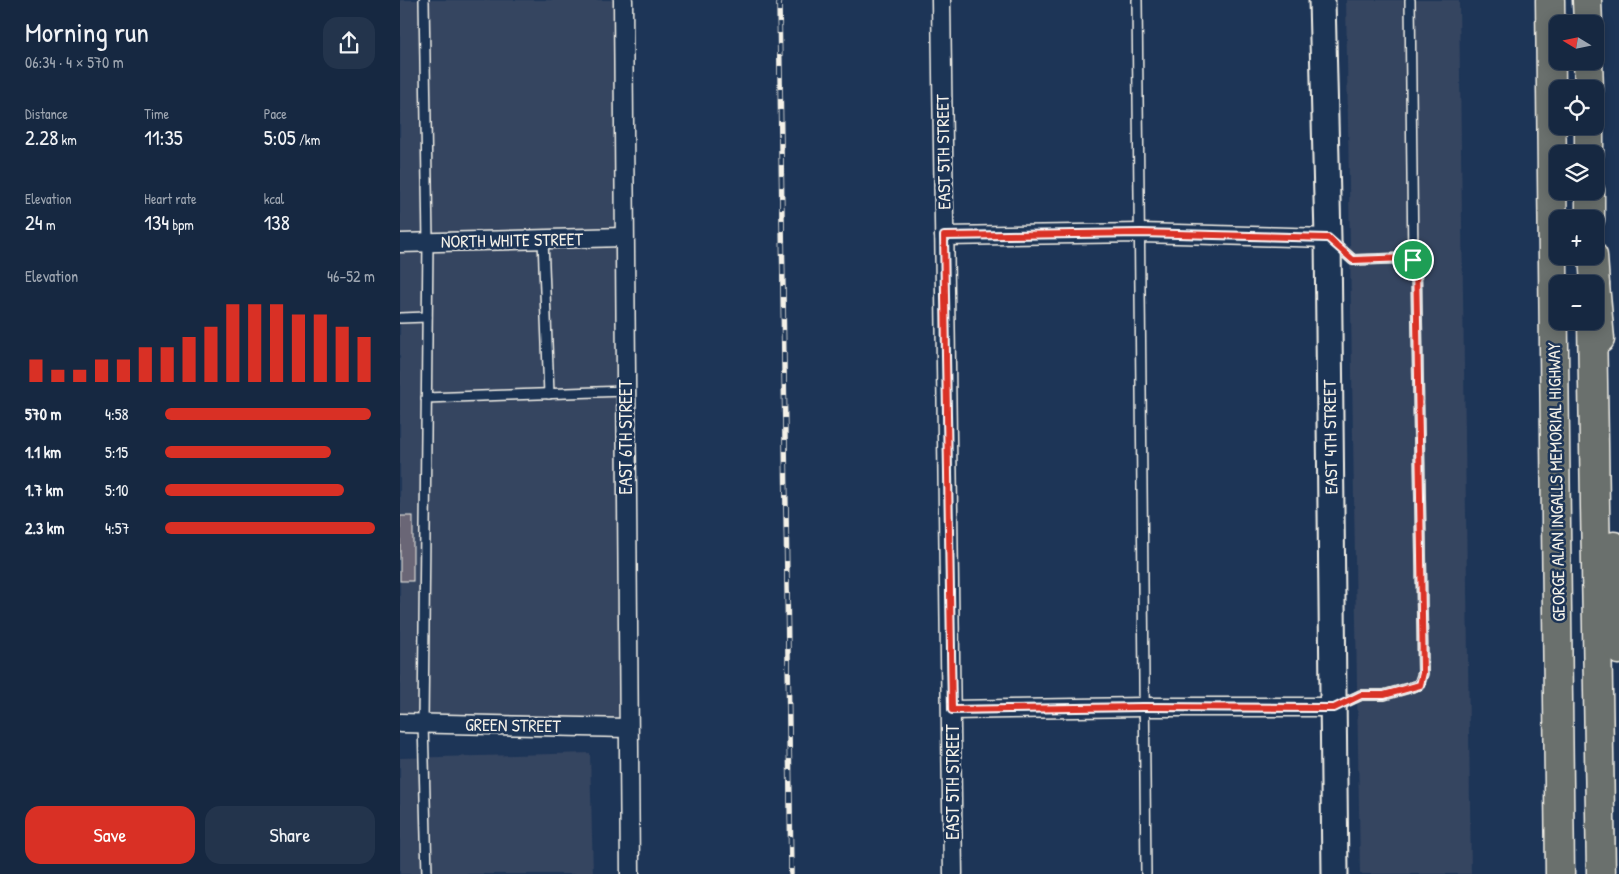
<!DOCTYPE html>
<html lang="en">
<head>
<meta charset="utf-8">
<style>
	body { margin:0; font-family:"Patrick Hand",sans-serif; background:#23344c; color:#f1f3f6; height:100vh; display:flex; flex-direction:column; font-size:19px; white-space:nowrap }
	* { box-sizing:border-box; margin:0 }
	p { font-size:16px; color:#9ea6b1 }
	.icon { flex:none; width:28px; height:28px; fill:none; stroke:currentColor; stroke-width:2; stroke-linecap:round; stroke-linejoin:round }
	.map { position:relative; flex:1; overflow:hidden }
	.drawer { display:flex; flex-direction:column; background:#162841; width:400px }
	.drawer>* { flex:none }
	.needle { width:32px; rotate:280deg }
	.fabs { position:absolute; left:1149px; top:15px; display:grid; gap:10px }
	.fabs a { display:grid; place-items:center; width:55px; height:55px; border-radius:10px; background:#162841; box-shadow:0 2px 12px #0003,0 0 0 1px #35445a; font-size:25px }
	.pin { position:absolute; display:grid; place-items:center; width:42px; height:42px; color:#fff; margin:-21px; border:2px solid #fff; border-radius:50%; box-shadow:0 1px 5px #0007 }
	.round { display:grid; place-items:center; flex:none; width:52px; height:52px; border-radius:15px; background:#23344c }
	.head { display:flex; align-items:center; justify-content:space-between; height:85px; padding:0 25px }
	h1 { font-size:28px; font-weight:600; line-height:38px }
	.stats { display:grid; grid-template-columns:repeat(3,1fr); gap:8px; height:85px; padding:5px 25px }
	.stats div { display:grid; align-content:center }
	.stats b { font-size:21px; font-weight:600 }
	.stats small { font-size:14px; font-weight:400 }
	.stats p { font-size:14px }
	.chart { height:140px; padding:10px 25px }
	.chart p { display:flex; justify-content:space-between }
	.chart svg { width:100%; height:90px; margin-top:5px; stroke:#d93025; stroke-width:6 }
	.button { display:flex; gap:10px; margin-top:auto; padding:10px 25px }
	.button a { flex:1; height:58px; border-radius:15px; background:#d93025; color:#fff; font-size:20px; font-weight:600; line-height:58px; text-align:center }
	.button a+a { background:#23344c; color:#f1f3f6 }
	ul { padding:0 25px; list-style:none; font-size:16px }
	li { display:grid; grid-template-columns:80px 60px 1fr; align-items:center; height:38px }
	li i { height:12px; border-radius:6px; background:#d93025 }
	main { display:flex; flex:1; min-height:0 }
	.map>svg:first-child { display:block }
	.built { fill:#344460 }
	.building { fill:#6a6676; stroke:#f4f1e8 }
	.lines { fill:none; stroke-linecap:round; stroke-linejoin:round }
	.service-casing { stroke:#f4f1e8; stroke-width:12 }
	.minor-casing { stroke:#f4f1e8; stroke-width:21 }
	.secondary-casing { stroke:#f4f1e8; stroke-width:29 }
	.motorway-casing { stroke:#f4f1e8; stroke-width:31 }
	.service { stroke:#1d3557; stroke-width:9 }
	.minor { stroke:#1d3557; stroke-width:18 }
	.secondary { stroke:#1d3557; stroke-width:25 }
	.motorway { stroke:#6b706d; stroke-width:28 }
	.rail-casing { stroke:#f4f1e8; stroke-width:5.5 }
	.rail { stroke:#1d3557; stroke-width:4; stroke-dasharray:11; stroke-linecap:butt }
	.route-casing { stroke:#fff; stroke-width:10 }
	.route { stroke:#d93025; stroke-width:6 }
	.labels { text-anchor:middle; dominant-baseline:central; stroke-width:5; stroke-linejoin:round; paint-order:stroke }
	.street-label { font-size:18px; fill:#f4f1e8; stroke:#1d3557 }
</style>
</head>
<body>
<main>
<section class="drawer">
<div class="head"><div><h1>Morning run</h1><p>06:34 · 4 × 570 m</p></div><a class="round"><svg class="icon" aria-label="share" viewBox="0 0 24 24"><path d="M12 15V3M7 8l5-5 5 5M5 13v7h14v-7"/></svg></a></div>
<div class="stats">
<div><p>Distance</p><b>2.28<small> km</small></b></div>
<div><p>Time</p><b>11:35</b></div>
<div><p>Pace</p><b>5:05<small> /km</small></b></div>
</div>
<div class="stats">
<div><p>Elevation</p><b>24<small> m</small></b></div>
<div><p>Heart rate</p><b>134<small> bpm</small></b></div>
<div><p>kcal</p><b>138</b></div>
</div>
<div class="chart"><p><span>Elevation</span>46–52 m</p>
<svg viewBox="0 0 160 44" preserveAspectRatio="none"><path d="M5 44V33M15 44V38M25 44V38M35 44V33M45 44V33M55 44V27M65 44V27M75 44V22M85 44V17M95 44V6M105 44V6M115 44V6M125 44V11M135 44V11M145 44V17M155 44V22"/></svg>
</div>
<ul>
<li><b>570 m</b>4:58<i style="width:98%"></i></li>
<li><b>1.1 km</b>5:15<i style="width:79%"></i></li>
<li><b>1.7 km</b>5:10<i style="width:85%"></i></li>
<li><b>2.3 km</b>4:57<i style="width:100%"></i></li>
</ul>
<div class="button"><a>Save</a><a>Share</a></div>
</section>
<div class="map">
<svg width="1219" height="874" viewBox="0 0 1219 874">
	<rect width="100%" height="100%" fill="#1d3557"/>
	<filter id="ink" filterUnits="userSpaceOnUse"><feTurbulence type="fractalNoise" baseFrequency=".02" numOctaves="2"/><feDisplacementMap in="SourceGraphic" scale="10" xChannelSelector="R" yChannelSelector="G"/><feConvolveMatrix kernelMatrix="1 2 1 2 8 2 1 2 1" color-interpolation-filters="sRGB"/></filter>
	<g filter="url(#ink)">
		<g class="built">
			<polygon points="0,0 223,0 227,728 0,723"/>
			<polygon points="946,0 1059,0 1071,874 960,874"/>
			<polygon points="190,753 193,874 0,874 0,758"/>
		</g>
		<rect class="building" x="0" y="516" width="13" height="65"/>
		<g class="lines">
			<defs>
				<g id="service">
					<polyline points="24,0 28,242 23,723 27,874"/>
					<polyline points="737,0 746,874"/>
					<polyline points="1010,0 1013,260"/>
					<polyline points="143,240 149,394"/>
					<polyline points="932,241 953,260 1008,258 1016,262 1023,673 1019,685 984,695 961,695 935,707"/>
					<polyline points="0,318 27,317"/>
					<polyline points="26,398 225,391"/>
				</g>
				<g id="minor">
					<polyline points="223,0 230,874"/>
					<polyline points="541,0 553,874"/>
					<polyline points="544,236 741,233 928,238"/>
					<polyline points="0,243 224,237"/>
					<polyline points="552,710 743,707 934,707"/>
					<polyline points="0,723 227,728"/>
				</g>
				<polyline id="secondary" points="922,0 928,238 935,874"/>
				<g id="motorway">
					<polyline points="1150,0 1160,874"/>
					<polyline points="1187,0 1188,24"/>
					<polyline points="1188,61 1189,89"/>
					<polyline points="1189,126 1189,154"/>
					<polyline points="1190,191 1190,219"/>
					<polyline points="1193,256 1195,284"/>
					<polyline points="1195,285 1200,339"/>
					<polyline points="1192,321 1201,874"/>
					<polyline points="1214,546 1219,650"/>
				</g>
			</defs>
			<use href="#service" class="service-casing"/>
			<use href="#minor" class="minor-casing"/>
			<use href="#secondary" class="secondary-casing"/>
			<use href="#motorway" class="motorway-casing"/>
			<use href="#service" class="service"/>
			<use href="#minor" class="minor"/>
			<use href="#secondary" class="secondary"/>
			<use href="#motorway" class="motorway"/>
			<defs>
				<polyline id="rail" points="379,0 391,874"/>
			</defs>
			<use href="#rail" class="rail-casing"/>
			<use href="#rail" class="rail"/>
		</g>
	</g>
	<g class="lines" filter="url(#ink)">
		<defs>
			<polygon id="route" points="741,233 928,238 953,260 1008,258 1016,262 1023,673 1020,685 984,695 961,695 934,708 743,707 552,710 544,236"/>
		</defs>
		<use href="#route" class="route-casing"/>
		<use href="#route" class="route"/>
	</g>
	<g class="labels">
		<g class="street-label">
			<text transform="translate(543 152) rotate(-91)">EAST 5TH STREET</text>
			<text transform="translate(112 240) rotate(-1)">NORTH WHITE STREET</text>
			<text transform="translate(225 437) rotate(-90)">EAST 6TH STREET</text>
			<text transform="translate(930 437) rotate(-91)">EAST 4TH STREET</text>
			<text transform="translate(1156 482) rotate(-91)">GEORGE ALAN INGALLS MEMORIAL HIGHWAY</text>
			<text transform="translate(113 725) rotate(1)">GREEN STREET</text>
			<text transform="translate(552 782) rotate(-90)">EAST 5TH STREET</text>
		</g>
	</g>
</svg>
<div class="fabs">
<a><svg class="needle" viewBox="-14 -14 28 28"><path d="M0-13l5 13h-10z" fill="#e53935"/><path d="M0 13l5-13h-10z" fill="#9ea6b1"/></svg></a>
<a><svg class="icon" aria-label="locate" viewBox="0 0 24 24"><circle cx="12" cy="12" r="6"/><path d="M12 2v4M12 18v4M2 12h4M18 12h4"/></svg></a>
<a><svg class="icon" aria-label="layers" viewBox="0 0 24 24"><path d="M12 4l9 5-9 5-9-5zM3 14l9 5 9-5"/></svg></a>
<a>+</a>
<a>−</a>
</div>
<div class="pin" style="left:1013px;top:260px;background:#1e9e55"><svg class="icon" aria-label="arrive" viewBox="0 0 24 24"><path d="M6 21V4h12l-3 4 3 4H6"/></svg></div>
</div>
</main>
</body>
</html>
